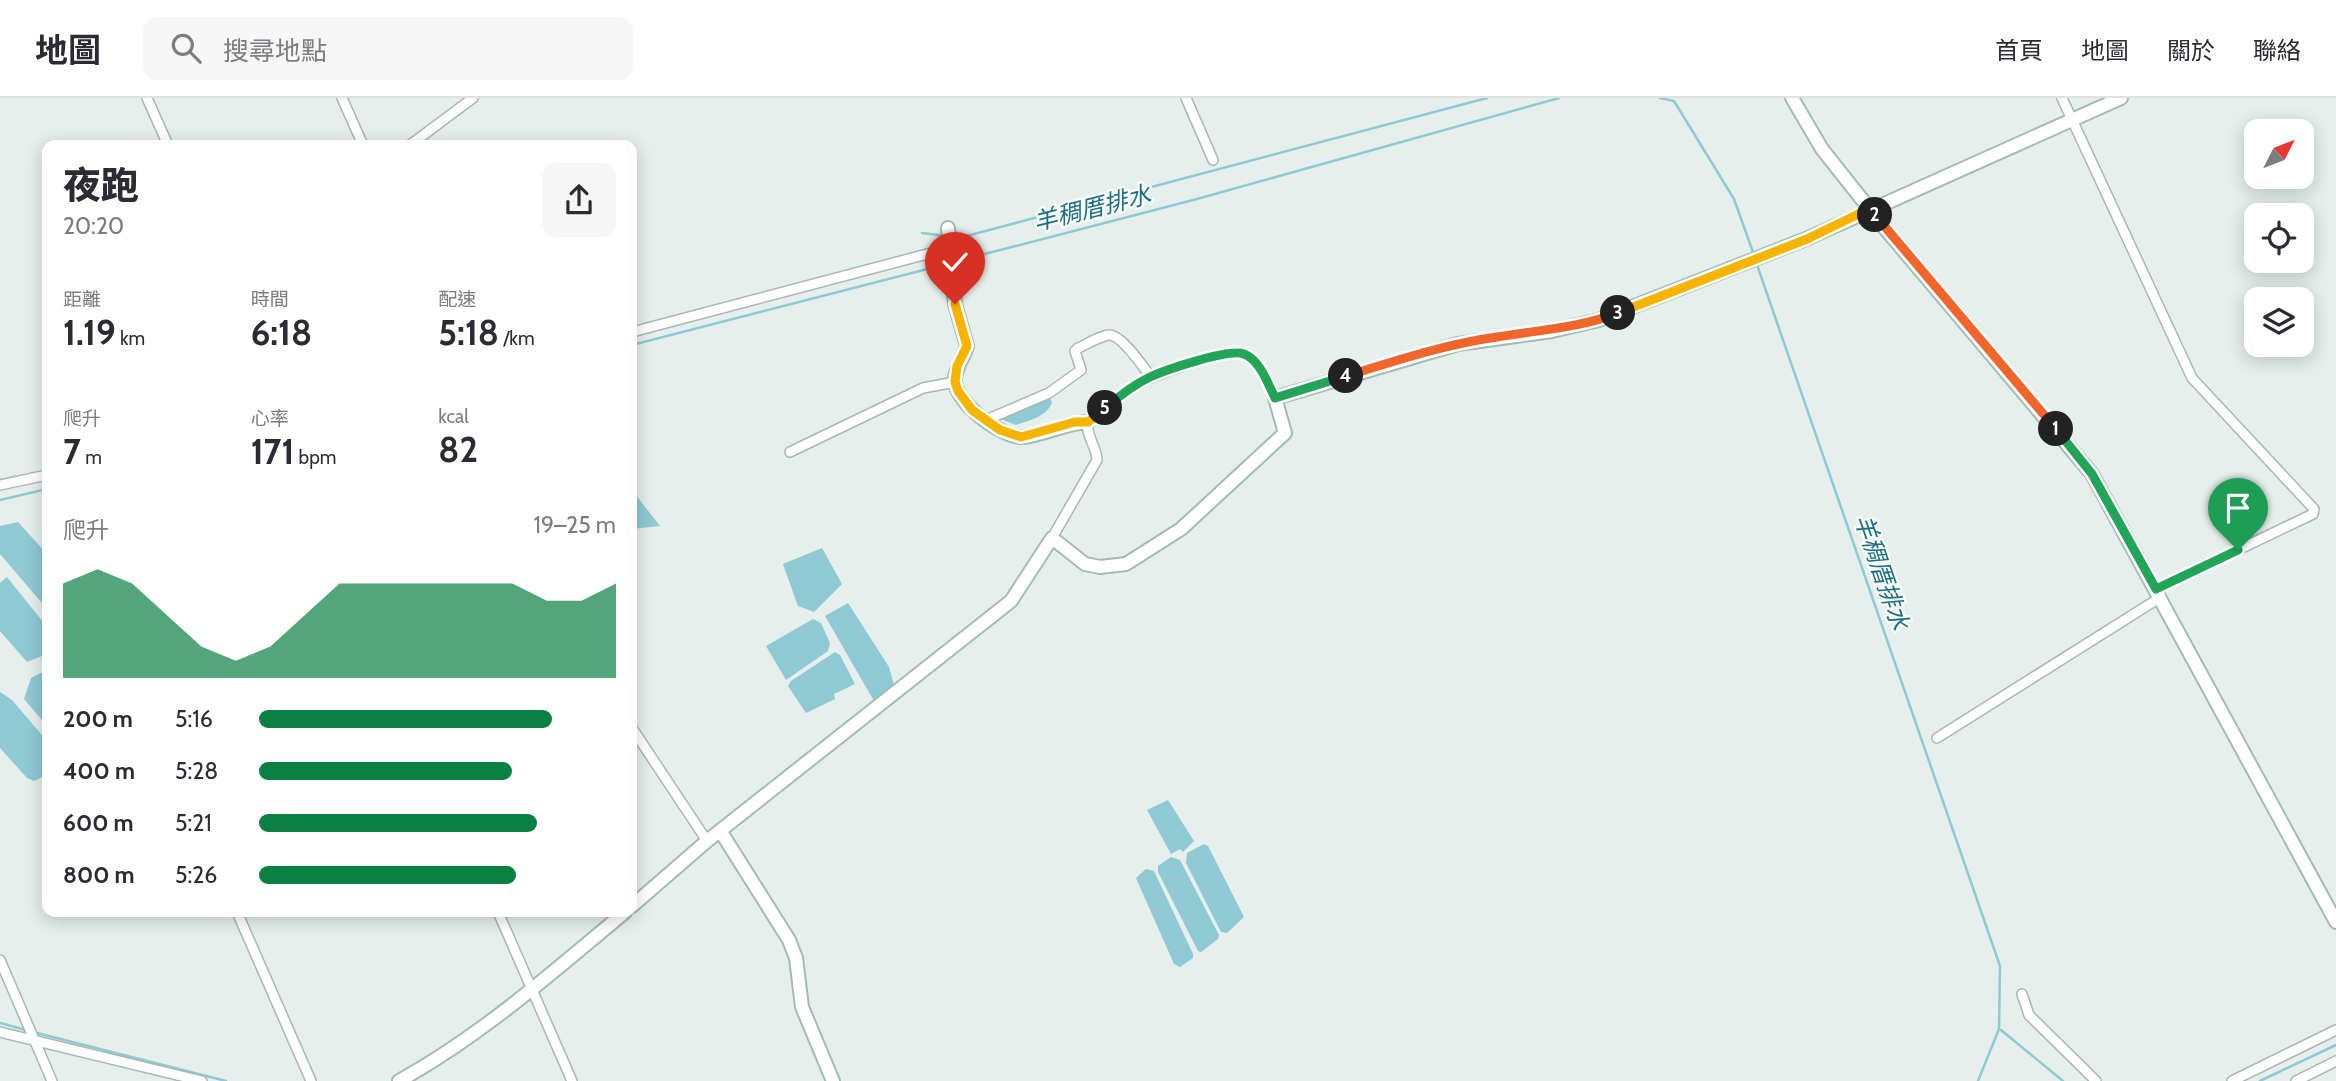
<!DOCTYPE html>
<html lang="zh-TW">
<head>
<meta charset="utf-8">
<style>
	body { margin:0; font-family:Cabin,"Noto Sans TC",sans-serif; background:#f7f7f7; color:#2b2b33; height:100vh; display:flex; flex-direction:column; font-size:26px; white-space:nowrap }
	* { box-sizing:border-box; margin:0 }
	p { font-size:23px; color:#7c7c81 }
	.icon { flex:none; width:38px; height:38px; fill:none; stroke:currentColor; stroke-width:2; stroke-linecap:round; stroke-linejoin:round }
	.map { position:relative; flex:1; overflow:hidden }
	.details { position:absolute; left:42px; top:42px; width:595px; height:777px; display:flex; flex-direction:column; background:#fff; border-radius:14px; box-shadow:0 4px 18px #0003 }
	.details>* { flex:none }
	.needle { width:46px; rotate:48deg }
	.controls { position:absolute; left:2244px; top:21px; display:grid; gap:14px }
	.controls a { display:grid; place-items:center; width:70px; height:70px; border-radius:14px; background:#fff; box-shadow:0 4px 18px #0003; font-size:35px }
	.pin { position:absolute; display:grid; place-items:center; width:60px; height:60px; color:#fff; margin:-72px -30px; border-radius:50% 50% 50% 0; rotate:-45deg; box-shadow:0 0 7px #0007 }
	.pin .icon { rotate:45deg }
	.km { position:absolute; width:35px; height:35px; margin:-18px; border-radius:50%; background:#222; color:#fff; font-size:19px; line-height:35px; text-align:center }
	.round { display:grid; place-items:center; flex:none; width:74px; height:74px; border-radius:14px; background:#f7f7f7 }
	.headline { display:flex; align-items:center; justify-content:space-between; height:119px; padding:0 21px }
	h1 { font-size:38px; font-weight:800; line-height:52px }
	.metrics { display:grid; grid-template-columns:repeat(3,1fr); gap:10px; height:119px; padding:7px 21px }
	.metrics div { display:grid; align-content:center }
	.metrics b { font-size:35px; font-weight:800 }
	.metrics small { font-size:19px; font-weight:400 }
	.metrics p { font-size:19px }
	.chart { height:196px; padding:14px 21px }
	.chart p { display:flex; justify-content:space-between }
	.chart svg { width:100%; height:126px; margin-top:7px; fill:#0b8043; opacity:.7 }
	ul { padding:0 21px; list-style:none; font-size:23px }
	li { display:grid; grid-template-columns:112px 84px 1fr; align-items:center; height:52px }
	li i { height:18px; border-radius:9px; background:#0b8043 }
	header { display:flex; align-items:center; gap:42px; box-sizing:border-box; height:98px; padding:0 35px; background:#fff; border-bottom:2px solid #e1e1e2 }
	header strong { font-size:33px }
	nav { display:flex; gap:38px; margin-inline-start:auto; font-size:24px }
	.search { width:490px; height:63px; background:#f7f7f7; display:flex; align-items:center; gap:18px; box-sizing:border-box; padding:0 24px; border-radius:14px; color:#7c7c81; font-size:26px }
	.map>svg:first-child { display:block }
	.water { fill:#8ec9d4 }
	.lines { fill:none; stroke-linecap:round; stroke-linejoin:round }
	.stream { stroke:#8ec9d4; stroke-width:2.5 }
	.street-casing { stroke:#a8b8b2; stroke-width:12 }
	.secondary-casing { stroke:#a4bbb3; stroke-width:16 }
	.street { stroke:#fff; stroke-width:9 }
	.secondary { stroke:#fff; stroke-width:12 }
	.split-1-casing { stroke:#fff; stroke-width:14 }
	.split-2-casing { stroke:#fff; stroke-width:14 }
	.split-3-casing { stroke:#fff; stroke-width:14 }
	.split-4-casing { stroke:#fff; stroke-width:14 }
	.split-5-casing { stroke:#fff; stroke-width:14 }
	.split-6-casing { stroke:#fff; stroke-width:14 }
	.split-1 { stroke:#22a559; stroke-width:9 }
	.split-2 { stroke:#f0652b; stroke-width:9 }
	.split-3 { stroke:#f5b400; stroke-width:9 }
	.split-4 { stroke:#f0652b; stroke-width:9 }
	.split-5 { stroke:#22a559; stroke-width:9 }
	.split-6 { stroke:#f5b400; stroke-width:9 }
	.labels { text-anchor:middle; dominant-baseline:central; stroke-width:5; stroke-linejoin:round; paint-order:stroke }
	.water-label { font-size:24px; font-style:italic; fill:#1c6f80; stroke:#f7fbf9 }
</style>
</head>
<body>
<header>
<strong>地圖</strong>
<div class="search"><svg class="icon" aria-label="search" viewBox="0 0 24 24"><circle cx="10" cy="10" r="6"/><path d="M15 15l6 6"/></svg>搜尋地點</div>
<nav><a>首頁</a><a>地圖</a><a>關於</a><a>聯絡</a></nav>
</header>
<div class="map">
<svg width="2336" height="983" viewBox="0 0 2336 983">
	<rect width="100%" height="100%" fill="#e6efeb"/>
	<g class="water">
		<path d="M1050 299 1052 305C1046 319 1030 322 1016 327L998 320Z"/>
		<polygon points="632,392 660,428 632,431"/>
		<polygon points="18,424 47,456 47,511 0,456 0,428"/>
		<polygon points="822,450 842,486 814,514 798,508 783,466"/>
		<polygon points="7,479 47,529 47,556 27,564 0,533 0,485"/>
		<polygon points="848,505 889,569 894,587 874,603 825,518"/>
		<polygon points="813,521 821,525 830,545 828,553 786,582 766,548"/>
		<polygon points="835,554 840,557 855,586 834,596 835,601 806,615 788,588 791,583"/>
		<polygon points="47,572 47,628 24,601 31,580"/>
		<polygon points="0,594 12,602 47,643 47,677 34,683 27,680 0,650"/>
		<polygon points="1168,702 1194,743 1183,754 1180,751 1171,756 1147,712"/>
		<polygon points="1204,746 1208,748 1244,819 1227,835 1221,834 1186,765 1187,755"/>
		<polygon points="1171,759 1180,762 1219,837 1218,841 1201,854 1198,853 1158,774 1158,768"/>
		<polygon points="1146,771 1154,773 1193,856 1193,860 1180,869 1174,866 1136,780"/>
	</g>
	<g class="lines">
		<g class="stream">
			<polyline points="1660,0 1674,3 1734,101 1754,157"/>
			<polyline points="922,135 946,138"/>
			<polyline points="953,139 959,140 1487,0"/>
			<polyline points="954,164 1197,101 1559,0"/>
			<polyline points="1756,164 2000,868 1999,931 1978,983"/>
			<polyline points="632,247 947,166"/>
			<polyline points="0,402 47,391"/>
			<polyline points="0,925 26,932"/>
			<polyline points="2001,932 2063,983"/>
			<polyline points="33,934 226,983"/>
			<polyline points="2260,983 2336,947"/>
		</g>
		<defs>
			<g id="street">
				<polyline points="147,0 168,47"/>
				<polyline points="342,0 363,47"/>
				<polyline points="1186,0 1213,62"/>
				<polyline points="2062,0 2192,280 2314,411 2313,416 2156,491"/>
				<polyline points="410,47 473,0"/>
				<polyline points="632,234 950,150"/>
				<path d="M986 322 1049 295 1081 272 1075 253 1078 250C1087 246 1098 239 1108 237 1121 235 1143 269 1151 279"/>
				<polyline points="790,354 923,290 955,284"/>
				<polyline points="0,387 47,377"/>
				<path d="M1052 440 1097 362C1097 349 1085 337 1088 324 1101 312 1116 300 1131 290 1146 279 1228 250 1244 256 1260 262 1268 286 1275 300"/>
				<polyline points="632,630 707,743"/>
				<polyline points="1937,640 2161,499"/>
				<polyline points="237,814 311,983"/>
				<polyline points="498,814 572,983"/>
				<polyline points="0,862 52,983"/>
				<polyline points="2022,896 2029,917 2096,983"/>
				<polyline points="0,934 202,983"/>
				<polyline points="2232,983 2336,932"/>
				<polyline points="2296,983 2336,963"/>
			</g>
			<g id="secondary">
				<polyline points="1792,0 1822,51 1883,128 2092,376 2336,824"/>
				<path d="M948 130 955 206 967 248C964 260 954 271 955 284 957 306 1003 341 1024 339 1046 336 1066 325 1088 324"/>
				<polyline points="721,734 789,842 796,860 802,909 833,983"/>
				<polyline points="632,808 707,743 1011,503 1052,440 1085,466 1100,469 1126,466 1181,431 1285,335 1275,300 1458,246 1552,233 1599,222 1806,141 2121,0"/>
				<path d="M399 983C482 937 553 874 625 814"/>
			</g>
		</defs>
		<use href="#street" class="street-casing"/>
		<use href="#secondary" class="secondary-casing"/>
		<use href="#street" class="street"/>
		<use href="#secondary" class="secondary"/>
	</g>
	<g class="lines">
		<defs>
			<polyline id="split-1" points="2056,331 2092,376 2156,491 2238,452"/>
			<polyline id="split-2" points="1875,117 2056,331"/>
			<polyline id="split-3" points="1618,215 1807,141 1871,110 1875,117"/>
			<path id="split-4" d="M1346 278C1395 263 1446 246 1497 239 1539 232 1579 230 1618 215"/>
			<path id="split-5" d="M1105 310C1120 298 1133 287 1150 279 1165 272 1230 250 1244 256 1260 262 1268 286 1275 300L1346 278"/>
			<polyline id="split-6" points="955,206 967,248 957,268 955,284 958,293 972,312 1000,332 1021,339 1075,324 1088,324 1105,310"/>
		</defs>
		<use href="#split-1" class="split-1-casing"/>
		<use href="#split-2" class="split-2-casing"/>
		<use href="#split-3" class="split-3-casing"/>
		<use href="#split-4" class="split-4-casing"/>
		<use href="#split-5" class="split-5-casing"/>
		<use href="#split-6" class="split-6-casing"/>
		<use href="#split-1" class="split-1"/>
		<use href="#split-2" class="split-2"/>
		<use href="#split-3" class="split-3"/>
		<use href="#split-4" class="split-4"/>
		<use href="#split-5" class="split-5"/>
		<use href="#split-6" class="split-6"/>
	</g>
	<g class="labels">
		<g class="water-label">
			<text transform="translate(1092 110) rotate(-14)">羊稠厝排水</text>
			<text transform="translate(1882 474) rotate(71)">羊稠厝排水</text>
		</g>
	</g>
</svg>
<div class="controls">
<a><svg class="needle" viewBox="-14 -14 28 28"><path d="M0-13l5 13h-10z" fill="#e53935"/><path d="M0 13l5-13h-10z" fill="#7c7c81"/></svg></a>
<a><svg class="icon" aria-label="locate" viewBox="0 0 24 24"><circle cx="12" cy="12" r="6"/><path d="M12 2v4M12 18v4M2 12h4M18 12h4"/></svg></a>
<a><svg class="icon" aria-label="layers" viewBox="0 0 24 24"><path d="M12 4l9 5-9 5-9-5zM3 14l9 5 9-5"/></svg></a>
</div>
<div class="pin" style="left:2238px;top:452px;background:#1e9e55"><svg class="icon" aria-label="arrive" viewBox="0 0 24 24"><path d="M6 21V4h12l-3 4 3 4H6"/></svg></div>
<div class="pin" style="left:955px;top:206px;background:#d93025"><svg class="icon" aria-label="check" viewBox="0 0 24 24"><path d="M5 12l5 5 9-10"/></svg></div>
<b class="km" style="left:2056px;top:331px">1</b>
<b class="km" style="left:1875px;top:117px">2</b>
<b class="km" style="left:1618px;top:215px">3</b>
<b class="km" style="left:1346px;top:278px">4</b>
<b class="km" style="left:1105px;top:310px">5</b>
<section class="details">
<div class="headline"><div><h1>夜跑</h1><p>20:20</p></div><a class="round"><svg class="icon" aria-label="share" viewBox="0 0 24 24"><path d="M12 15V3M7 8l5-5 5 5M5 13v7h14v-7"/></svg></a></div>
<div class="metrics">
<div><p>距離</p><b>1.19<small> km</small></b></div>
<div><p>時間</p><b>6:18</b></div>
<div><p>配速</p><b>5:18<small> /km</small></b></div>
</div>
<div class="metrics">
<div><p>爬升</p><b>7<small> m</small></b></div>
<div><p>心率</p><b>171<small> bpm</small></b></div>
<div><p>kcal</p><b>82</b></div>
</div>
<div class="chart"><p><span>爬升</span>19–25 m</p>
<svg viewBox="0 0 160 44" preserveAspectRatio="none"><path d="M0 44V11L10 6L20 11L30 22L40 33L50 38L60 33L70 22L80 11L90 11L100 11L110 11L120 11L130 11L140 17L150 17L160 11V44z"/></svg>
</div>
<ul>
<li><b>200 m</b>5:16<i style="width:82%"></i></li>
<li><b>400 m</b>5:28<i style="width:71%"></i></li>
<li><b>600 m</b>5:21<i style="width:78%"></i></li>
<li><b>800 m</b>5:26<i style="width:72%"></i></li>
</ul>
</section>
</div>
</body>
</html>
